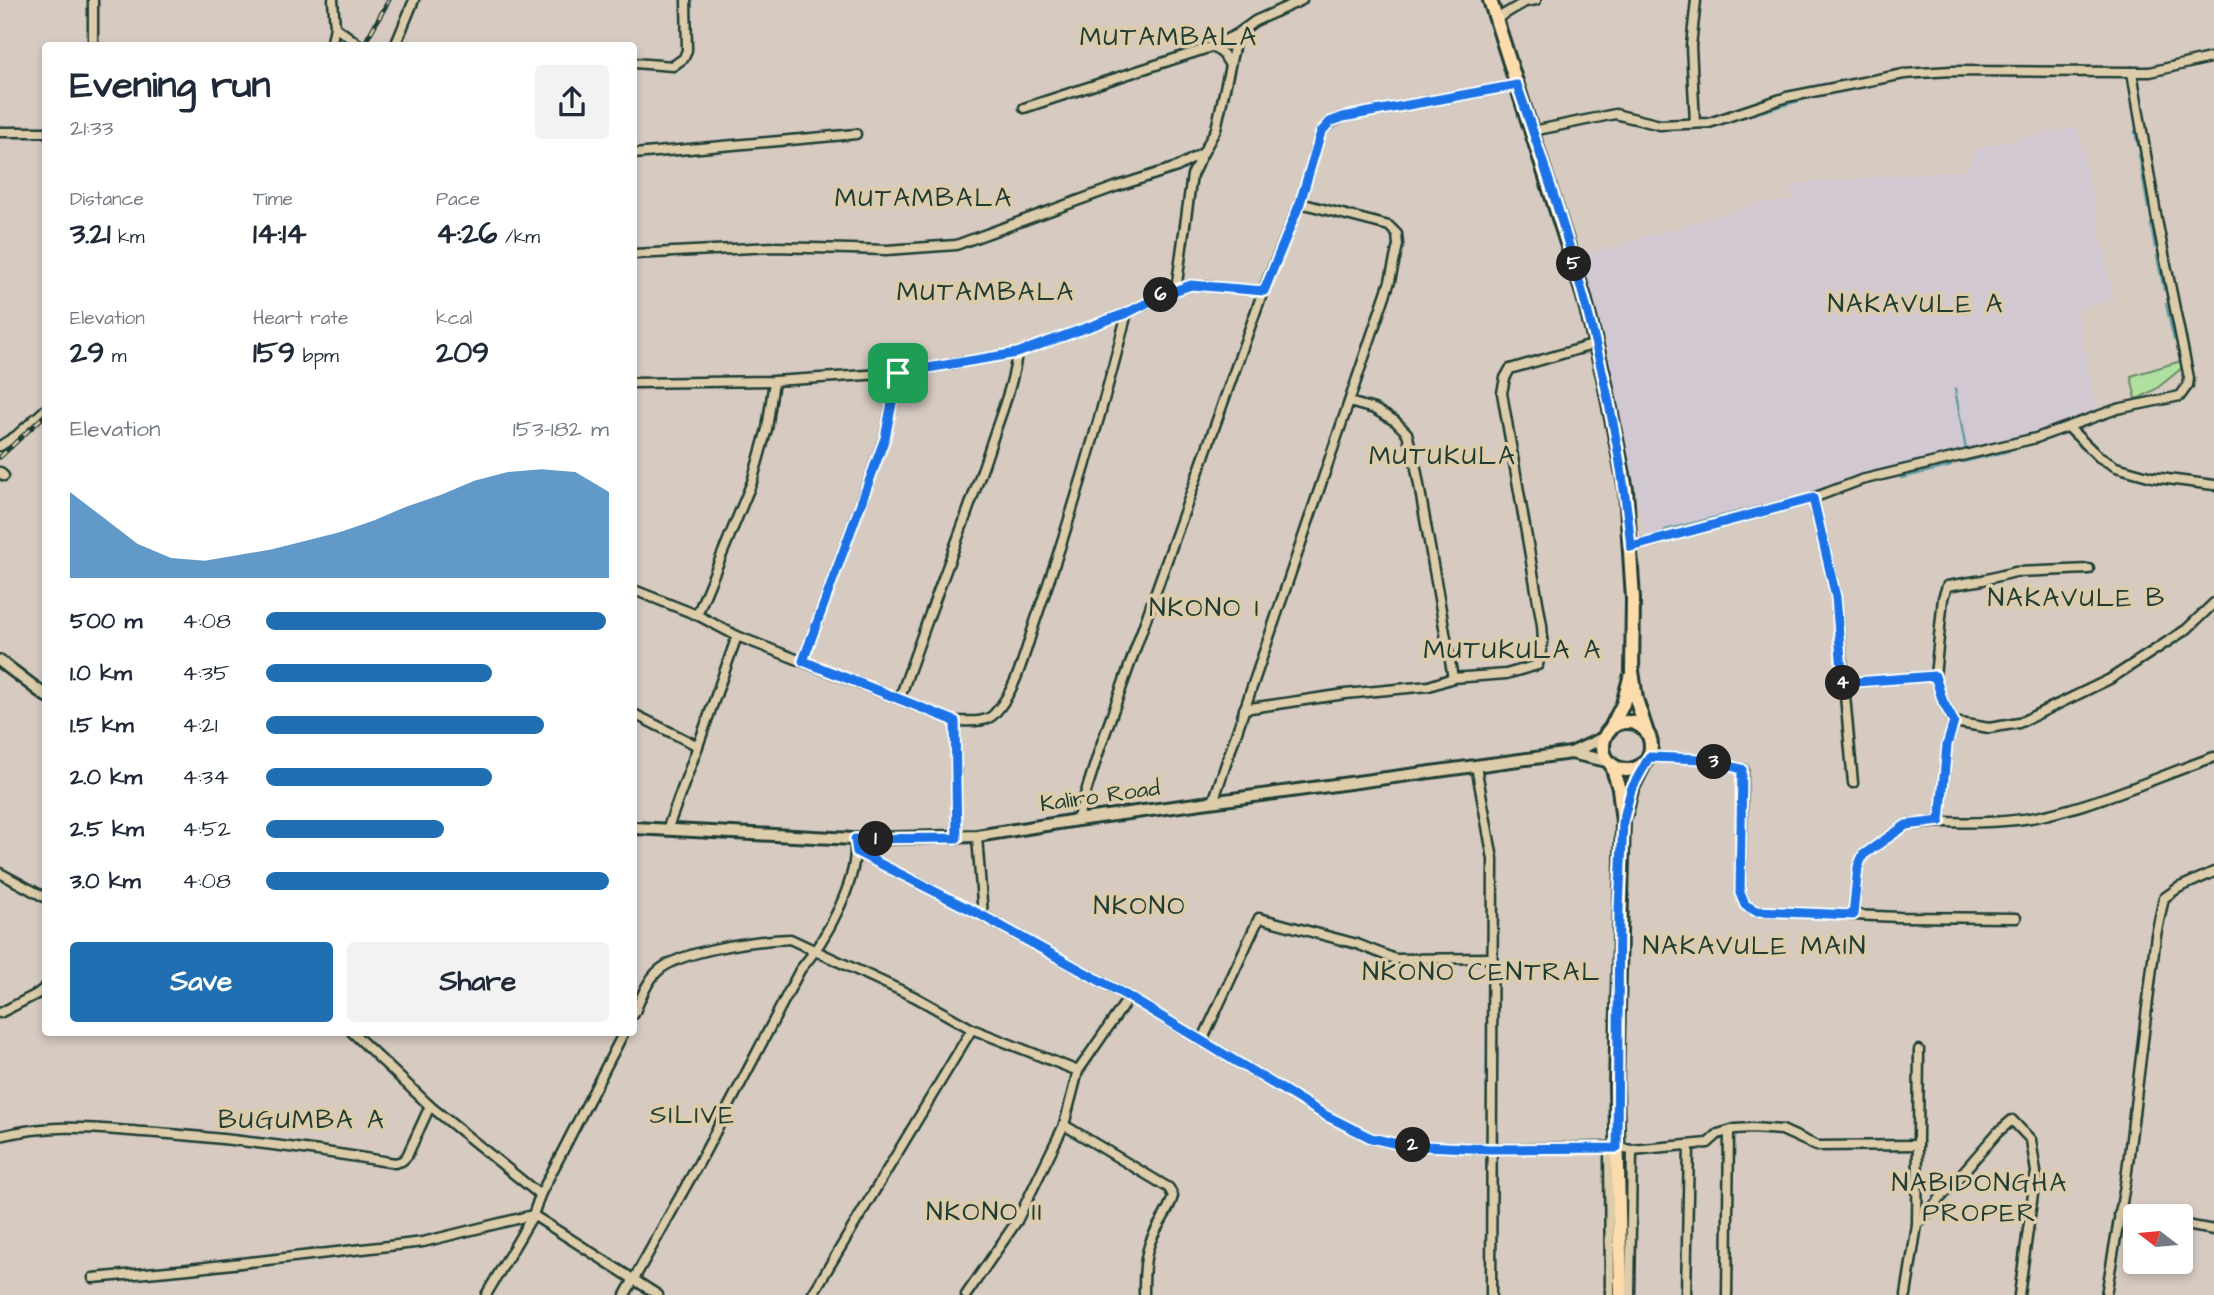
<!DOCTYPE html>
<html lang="en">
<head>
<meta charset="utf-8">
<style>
	body { margin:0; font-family:"Architects Daughter",sans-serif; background:#f2f2f3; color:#1f2937; height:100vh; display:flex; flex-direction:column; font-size:26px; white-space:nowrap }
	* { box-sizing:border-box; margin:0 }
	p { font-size:23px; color:#747a83 }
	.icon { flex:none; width:38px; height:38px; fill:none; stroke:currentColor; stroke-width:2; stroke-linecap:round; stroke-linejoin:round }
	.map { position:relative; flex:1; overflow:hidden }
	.sheet { position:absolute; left:42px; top:42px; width:595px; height:994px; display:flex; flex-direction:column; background:#fff; border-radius:7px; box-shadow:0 4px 10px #0003 }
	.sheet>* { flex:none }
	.needle { width:46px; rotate:286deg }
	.tools { position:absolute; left:2123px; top:1204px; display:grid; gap:14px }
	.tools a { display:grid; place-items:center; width:70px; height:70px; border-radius:7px; background:#fff; box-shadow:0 4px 10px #0003; font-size:35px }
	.pin { position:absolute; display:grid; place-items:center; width:60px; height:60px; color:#fff; margin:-30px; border-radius:14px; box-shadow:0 4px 10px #0006 }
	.km { position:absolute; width:35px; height:35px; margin:-18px; border-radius:50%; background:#222; color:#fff; font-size:19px; line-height:35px; text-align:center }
	.round { display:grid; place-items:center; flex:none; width:74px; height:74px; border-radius:7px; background:#f2f2f3 }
	.headline { display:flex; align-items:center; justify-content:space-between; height:119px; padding:0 28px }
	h1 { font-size:38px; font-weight:700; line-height:52px }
	.stats { display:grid; grid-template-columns:repeat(3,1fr); gap:10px; height:119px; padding:7px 28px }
	.stats div { display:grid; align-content:center }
	.stats b { font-size:30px; font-weight:700 }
	.stats small { font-size:19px; font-weight:400 }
	.stats p { font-size:19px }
	.chart { height:196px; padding:14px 28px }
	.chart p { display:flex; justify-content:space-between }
	.chart svg { width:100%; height:126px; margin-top:7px; fill:#1f6fb2; opacity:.7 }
	.button { display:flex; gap:14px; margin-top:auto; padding:14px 28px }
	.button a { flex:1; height:80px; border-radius:7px; background:#1f6fb2; color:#fff; font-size:28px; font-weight:700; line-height:80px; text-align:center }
	.button a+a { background:#f2f2f3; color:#1f2937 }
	ul { padding:0 28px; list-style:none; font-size:23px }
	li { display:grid; grid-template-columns:112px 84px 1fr; align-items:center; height:52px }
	li i { height:18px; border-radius:9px; background:#1f6fb2 }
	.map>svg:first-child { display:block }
	.built { fill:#d2c8d2 }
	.green { fill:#b0e0a0; stroke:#688e6a; stroke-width:2 }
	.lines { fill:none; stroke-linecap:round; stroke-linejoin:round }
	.stream { stroke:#639ea3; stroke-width:2.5 }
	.minor-casing { stroke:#1f3d34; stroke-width:13 }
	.secondary-casing { stroke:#1f3d34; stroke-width:16 }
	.primary-casing { stroke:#1f3d34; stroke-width:18 }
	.minor { stroke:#dca; stroke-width:8 }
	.secondary { stroke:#dca; stroke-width:10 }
	.primary { stroke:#fcdcac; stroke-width:12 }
	.rail-casing { stroke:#1f3d34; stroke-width:5 }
	.rail { stroke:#dca; stroke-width:2.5; stroke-dasharray:8; stroke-linecap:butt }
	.route-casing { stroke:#fff; stroke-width:14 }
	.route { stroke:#1a73e8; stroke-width:9 }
	.labels { text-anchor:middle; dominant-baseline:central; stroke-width:7; stroke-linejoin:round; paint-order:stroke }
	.street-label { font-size:23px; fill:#1f3d34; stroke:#dca }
	.quarter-label { font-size:26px; letter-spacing:2px; fill:#1f3d34; stroke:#dca }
</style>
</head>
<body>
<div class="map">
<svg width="2214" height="1295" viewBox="0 0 2214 1295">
	<rect width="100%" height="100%" fill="#d6cac1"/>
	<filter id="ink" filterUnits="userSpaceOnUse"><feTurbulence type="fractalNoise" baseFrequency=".0143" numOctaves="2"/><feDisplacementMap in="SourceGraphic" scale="14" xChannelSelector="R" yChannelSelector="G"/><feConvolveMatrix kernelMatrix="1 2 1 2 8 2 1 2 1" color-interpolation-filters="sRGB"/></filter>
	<g filter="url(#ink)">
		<polygon class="built" points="2077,127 2114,299 2076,309 2097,412 2028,436 1887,469 1810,494 1650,536 1645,533 1614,385 1579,257 1762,203 1792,200 1792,184 1968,170 1976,148"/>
		<polygon class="green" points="2181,361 2182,368 2156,389 2136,400 2131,376"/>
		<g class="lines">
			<g class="stream">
				<polyline points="1606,120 1620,119"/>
				<polyline points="1715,125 1813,97"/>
				<polyline points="1682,129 1695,129"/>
				<polyline points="2135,131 2138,146"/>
				<polyline points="1549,133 1597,122"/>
				<polyline points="2139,155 2148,208"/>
				<polyline points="2151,225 2155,248"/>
				<polyline points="2157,256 2164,290"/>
				<polyline points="2166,304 2174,340"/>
				<polyline points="1955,389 1966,450"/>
				<polyline points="1963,462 2009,451"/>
				<polyline points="1901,478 1951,466"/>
				<polyline points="1665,530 1765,505"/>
			</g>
			<defs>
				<g id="minor">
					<polyline points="93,0 93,46"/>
					<polyline points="1496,19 1525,2 1536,0"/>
					<polyline points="335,27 361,46"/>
					<polyline points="331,46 335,27 333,0"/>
					<polyline points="395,46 414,0"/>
					<polyline points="1212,46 1223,54 1230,65"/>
					<polyline points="634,63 673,66 684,58 687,50 686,0"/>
					<polyline points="1024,108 1208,48 1237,34"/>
					<polyline points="1695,123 1691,46 1696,0"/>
					<polyline points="1533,131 1615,114 1660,125 1709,123 1787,97 1904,74 1951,71 2132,72"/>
					<polyline points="0,132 46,132"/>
					<polyline points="634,154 856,134"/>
					<polyline points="634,254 774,247 887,250 956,245 1115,187 1177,167 1203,153 1216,129 1237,34 1255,21 1302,0"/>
					<polyline points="1176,290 1192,175 1203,153"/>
					<polyline points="634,383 774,381 898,373 1017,353 1127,313 1163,295 1191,285 1263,291"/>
					<polyline points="2068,427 2099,457 2116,467 2152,477 2214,485"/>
					<polyline points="0,446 16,436 46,409"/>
					<polyline points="0,472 4,476"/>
					<polyline points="1813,498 1836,597 1853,783"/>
					<polyline points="1631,547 1813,498 1861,480 2036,438 2117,409 2180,396 2188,385 2189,378 2157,220 2132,72 2150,72 2214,57"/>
					<polyline points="2089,569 2015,572 1983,580 1947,586 1943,598 1935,676 1943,702 1954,722 1989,728 2019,723 2110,679 2187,629 2214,603"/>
					<path d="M634 590 697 615 737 636 955 721C968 721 986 724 995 713 1018 688 1026 647 1037 616 1072 516 1101 416 1127 313"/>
					<polyline points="697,615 752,482 767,429 774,381"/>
					<polyline points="803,661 885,437 898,373"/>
					<polyline points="1453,678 1506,674 1538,665 1543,641 1542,625 1502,393 1505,378 1510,369 1596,344"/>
					<polyline points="1843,683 1935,676"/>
					<path d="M900 698C928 615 961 534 989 450 999 418 1013 387 1017 353"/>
					<polyline points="1244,709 1345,694 1429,686 1453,678 1416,468 1407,433 1395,421 1374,409 1349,402"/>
					<polyline points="634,714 698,746 667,830"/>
					<polyline points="955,721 957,838"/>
					<polyline points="698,746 737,636"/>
					<polyline points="1649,757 1702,759 1743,769 1740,893 1745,905 1756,911 1899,917 2016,918"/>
					<polyline points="1476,766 1493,859 1491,1295"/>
					<polyline points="1213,802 1390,281 1398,245 1397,234 1389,226 1300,203"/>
					<polyline points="1077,820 1100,748 1263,291 1300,203 1321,132 1330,123 1343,117 1517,85"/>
					<path d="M1940 822C1973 823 2009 823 2041 816 2101 803 2157 777 2214 757"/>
					<polyline points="977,836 983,916"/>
					<polyline points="857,852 983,916 1129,997 1325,1115 1371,1138 1402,1145 1491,1149 1609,1147 1632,1150 1708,1143 1718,1134 1735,1129 1752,1128 1782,1130 1817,1146 1918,1145"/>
					<polyline points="0,873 46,898"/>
					<polyline points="1853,915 1858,867 1863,855 1906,825 1940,822 1947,745 1954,722"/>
					<polyline points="0,1013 37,994 46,987"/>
					<path d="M634 1014C640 1000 647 981 658 971 681 950 759 940 790 939L915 997 972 1029 1078 1071"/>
					<polyline points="352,1032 430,1106 540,1195"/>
					<polyline points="1202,1041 1259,918 1357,944 1395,959 1491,958"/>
					<path d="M1064 1125 1169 1188 1173 1196C1168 1215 1154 1228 1149 1246 1144 1261 1144 1279 1144 1295"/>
					<path d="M0 1136C51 1123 92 1128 144 1132 229 1138 312 1149 395 1163L402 1161 407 1156 430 1106"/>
					<polyline points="1609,1147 1610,1295"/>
					<polyline points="2119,1214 2135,1216"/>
					<polyline points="2180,1224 2214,1230"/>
					<polyline points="1917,1225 1919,1050"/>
					<polyline points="93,1278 189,1269 423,1242 533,1215 658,1295"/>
					<polyline points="486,1295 533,1215 540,1195 624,1032"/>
					<path d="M625 1295 705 1152 800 970C825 941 861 878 854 839"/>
					<polyline points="812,1295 972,1029"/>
					<polyline points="966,1295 1017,1221 1064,1125 1078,1071 1129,997"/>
					<polyline points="1630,1295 1632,1150"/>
					<polyline points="1686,1295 1689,1146"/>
					<polyline points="1727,1295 1729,1132"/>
					<polyline points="1906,1295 1917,1225 1998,1132 2012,1120 2031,1140 2036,1172 2019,1295"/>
					<polyline points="2106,1295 2126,1179 2156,935 2164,898 2178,888 2214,872"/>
				</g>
				<g id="secondary">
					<polyline points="0,661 46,696"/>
					<polyline points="1571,753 1607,761"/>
					<polyline points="634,828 854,839 977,836 1077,820 1571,753 1603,738"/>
				</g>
				<g id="primary">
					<polyline points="1490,0 1584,297 1604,378 1626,490 1633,599 1632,671 1636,699 1646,730"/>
					<circle cx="1627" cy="746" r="24"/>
					<polyline points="1612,726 1623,704 1630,678"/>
					<polyline points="1612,766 1619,788 1623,822 1616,1085 1621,1295"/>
					<polyline points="1625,815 1631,790 1644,764"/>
				</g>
			</defs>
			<use href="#minor" class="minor-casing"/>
			<use href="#secondary" class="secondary-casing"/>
			<use href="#primary" class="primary-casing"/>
			<use href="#minor" class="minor"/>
			<use href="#secondary" class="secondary"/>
			<use href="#primary" class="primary"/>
			<defs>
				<g id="rail">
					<polyline points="363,46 389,0"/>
					<polyline points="0,457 46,414"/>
				</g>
			</defs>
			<use href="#rail" class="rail-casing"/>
			<use href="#rail" class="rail"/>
		</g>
	</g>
	<g class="lines" filter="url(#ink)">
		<defs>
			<path id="route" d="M1517 85C1569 235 1616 389 1631 547L1813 498 1836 597 1843 683 1935 676 1943 702 1954 722 1947 745 1940 821 1906 825 1863 855 1858 867 1853 915 1756 911 1745 905 1740 893 1742 769 1702 759 1649 757 1631 790 1623 822 1619 909 1617 1148 1490 1149 1402 1145 1371 1138 1325 1115 1129 997 983 916 857 852 855 839 957 838 955 721 803 661 885 438 898 373 1017 353 1127 313 1163 295 1191 285 1264 291 1300 203 1321 132 1330 122 1343 117Z"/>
		</defs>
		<use href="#route" class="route-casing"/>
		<use href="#route" class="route"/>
	</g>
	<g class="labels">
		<g class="street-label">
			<text transform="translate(1100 796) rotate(-8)">Kaliro Road</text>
		</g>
		<g class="quarter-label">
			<text x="1169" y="37">MUTAMBALA</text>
			<text x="924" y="198">MUTAMBALA</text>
			<text x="986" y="292">MUTAMBALA</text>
			<text x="1916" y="304">NAKAVULE A</text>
			<text x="1443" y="456">MUTUKULA</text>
			<text x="2077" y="598">NAKAVULE B</text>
			<text x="1205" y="608">NKONO I</text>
			<text x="1513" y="650">MUTUKULA A</text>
			<text x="1140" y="906">NKONO</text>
			<text x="1755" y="946">NAKAVULE MAIN</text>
			<text x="1482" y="972">NKONO CENTRAL</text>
			<text x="693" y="1115">SILIVE</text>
			<text x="302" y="1120">BUGUMBA A</text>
			<text x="1980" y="1183">NABIDONGHA<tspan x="1980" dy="30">PROPER</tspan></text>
			<text x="985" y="1212">NKONO II</text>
		</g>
	</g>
</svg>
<div class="tools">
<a><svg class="needle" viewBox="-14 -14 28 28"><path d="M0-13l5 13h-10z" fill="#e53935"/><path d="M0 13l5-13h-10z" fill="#747a83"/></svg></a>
</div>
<div class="pin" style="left:898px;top:373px;background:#1e9e55"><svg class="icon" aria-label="arrive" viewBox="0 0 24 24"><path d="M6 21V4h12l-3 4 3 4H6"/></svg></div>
<b class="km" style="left:876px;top:839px">1</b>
<b class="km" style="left:1413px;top:1145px">2</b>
<b class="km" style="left:1714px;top:762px">3</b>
<b class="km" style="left:1843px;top:683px">4</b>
<b class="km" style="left:1574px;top:264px">5</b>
<b class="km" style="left:1161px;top:295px">6</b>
<section class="sheet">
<div class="headline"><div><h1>Evening run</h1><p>21:33</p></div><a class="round"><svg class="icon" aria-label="share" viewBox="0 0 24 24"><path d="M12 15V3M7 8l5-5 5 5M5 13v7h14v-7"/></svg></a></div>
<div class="stats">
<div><p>Distance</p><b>3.21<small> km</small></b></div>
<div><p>Time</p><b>14:14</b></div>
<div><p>Pace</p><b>4:26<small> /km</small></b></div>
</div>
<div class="stats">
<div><p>Elevation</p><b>29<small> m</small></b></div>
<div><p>Heart rate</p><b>159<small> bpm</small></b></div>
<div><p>kcal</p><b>209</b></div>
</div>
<div class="chart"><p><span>Elevation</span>153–182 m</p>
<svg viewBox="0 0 160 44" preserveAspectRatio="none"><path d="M0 44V14L10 23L20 32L30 37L40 38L50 36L60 34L70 31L80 28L90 24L100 19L110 15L120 10L130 7L140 6L150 7L160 14V44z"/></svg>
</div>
<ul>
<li><b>500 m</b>4:08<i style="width:99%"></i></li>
<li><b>1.0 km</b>4:35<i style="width:66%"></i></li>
<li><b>1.5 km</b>4:21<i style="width:81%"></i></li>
<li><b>2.0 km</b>4:34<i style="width:66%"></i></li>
<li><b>2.5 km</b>4:52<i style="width:52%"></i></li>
<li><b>3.0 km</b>4:08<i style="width:100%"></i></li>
</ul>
<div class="button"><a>Save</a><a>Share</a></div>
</section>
</div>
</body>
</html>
